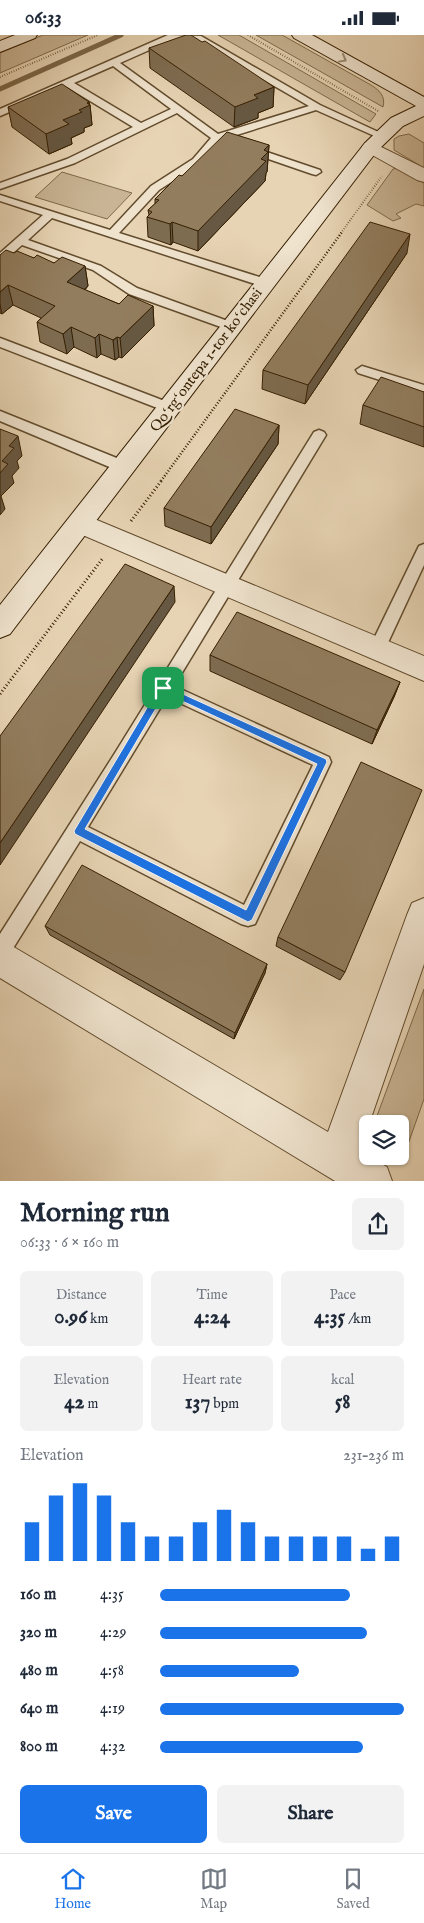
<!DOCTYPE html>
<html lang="en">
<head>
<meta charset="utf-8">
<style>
	body { margin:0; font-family:"IM FELL English",serif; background:#f2f2f3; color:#1f2937; height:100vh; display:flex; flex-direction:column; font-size:19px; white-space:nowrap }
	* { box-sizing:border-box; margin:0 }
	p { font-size:16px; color:#747a83 }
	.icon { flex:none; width:28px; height:28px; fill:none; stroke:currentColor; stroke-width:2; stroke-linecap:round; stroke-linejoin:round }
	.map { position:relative; height:1146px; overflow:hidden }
	.side { display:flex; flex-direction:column; background:#fff; flex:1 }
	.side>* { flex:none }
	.controls { position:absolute; left:359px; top:1080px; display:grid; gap:10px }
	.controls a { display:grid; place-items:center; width:50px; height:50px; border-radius:8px; background:#fff; box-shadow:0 1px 4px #0004; font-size:25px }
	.pin { position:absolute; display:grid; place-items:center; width:42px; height:42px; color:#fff; margin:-21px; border-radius:10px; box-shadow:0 2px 8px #0006 }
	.round { display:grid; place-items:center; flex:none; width:52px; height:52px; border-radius:8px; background:#f2f2f3 }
	.overview { display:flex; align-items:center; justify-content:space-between; height:85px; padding:0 20px }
	h1 { font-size:28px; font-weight:700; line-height:38px }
	.figures { display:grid; grid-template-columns:repeat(3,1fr); gap:8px; height:85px; padding:5px 20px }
	.figures div { display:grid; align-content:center; border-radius:8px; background:#f2f2f3; text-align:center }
	.figures b { font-size:21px; font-weight:700 }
	.figures small { font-size:14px; font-weight:400 }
	.figures p { font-size:14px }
	.chart { height:140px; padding:10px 20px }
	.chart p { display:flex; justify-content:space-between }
	.chart svg { width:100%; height:90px; margin-top:5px; stroke:#1a73e8; stroke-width:6 }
	.button { display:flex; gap:10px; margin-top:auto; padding:10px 20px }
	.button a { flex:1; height:58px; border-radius:8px; background:#1a73e8; color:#fff; font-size:20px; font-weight:700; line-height:58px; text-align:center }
	.button a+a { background:#f2f2f3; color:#1f2937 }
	ul { padding:0 20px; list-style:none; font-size:16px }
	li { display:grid; grid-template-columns:80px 60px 1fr; align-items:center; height:38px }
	li i { height:12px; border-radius:6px; background:#1a73e8 }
	.status { display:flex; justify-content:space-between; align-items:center; height:35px; padding:0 25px; background:#fff; direction:ltr }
	.status svg { height:14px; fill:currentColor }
	.dock { display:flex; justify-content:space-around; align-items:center; height:70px; border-top:1px solid #e0e1e3; background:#fff; font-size:14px; color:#747a83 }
	.dock a { display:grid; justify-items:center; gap:2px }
	.dock .on { color:#1a73e8 }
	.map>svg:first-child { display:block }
	.green { fill:#c9b595; stroke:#7f6a4a }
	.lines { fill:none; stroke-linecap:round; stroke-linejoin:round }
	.stream { stroke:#7b6647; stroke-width:5 }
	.lane-casing { stroke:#624c2d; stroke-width:3 }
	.street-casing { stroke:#624c2d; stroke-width:2 }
	.secondary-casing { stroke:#351e00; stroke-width:2 }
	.path-far2 { stroke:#351e00; stroke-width:2; stroke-dasharray:0.5 2; stroke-linecap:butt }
	.path-far1 { stroke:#351e00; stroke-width:2.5; stroke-dasharray:1 2; stroke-linecap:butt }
	.path { stroke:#351e00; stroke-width:3; stroke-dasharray:1 2.5; stroke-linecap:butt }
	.lane { fill:#efe3ce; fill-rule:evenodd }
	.street { fill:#efe3ce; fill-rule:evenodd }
	.secondary { fill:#efe3ce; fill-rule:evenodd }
	.wall { fill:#7e6c51; stroke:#351e00 }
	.shaded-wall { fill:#665842; stroke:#351e00 }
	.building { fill:#927d5e; stroke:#351e00 }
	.oneway { stroke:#9b8a71 }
	.route { fill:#1a73e8; stroke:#fff; fill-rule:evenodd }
	.labels { text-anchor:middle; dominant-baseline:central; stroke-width:4.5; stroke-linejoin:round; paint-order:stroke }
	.street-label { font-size:15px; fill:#351e00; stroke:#efe3ce }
</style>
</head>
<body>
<div class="status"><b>06:33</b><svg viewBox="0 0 49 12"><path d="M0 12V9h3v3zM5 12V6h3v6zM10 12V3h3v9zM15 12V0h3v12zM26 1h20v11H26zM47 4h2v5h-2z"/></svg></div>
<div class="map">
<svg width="424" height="1146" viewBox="0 0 424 1146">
	<rect width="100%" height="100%" fill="#e7d4b4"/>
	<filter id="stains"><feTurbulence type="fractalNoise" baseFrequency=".004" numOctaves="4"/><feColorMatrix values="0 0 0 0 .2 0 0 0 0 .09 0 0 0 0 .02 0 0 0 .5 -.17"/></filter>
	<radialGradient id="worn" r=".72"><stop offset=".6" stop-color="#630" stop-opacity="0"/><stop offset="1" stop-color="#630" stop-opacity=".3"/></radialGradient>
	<g class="green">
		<polygon points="43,0 88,0 0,38 0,18"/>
		<polygon points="218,0 239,0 376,79 370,87"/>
		<path d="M256 0H282L371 50C379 55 386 61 383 72Z"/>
		<polygon points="409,99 424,108 424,133 394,115 394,104 399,101"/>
		<polygon points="398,133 424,148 424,171 416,169 396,179 401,183 393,186 367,170 393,134"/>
		<polygon points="62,137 132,158 107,184 35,162"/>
		<polygon points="424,954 424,1064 407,1112 400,1116 400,1089 374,1089"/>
	</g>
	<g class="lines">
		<polyline class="stream" points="0,54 121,0"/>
		<defs>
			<g id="lane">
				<path d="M168 0 201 1 320 70 387 101 385 103H379L316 75 227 103 230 106 228 108 219 107 201 128 159 155 119 198 269 245 271 248 269 251H261L52 183 28 205 101 231 137 253 236 289 238 292 236 295 232 296 129 259 93 235 22 210 4 226 0 227V218L43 180 0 166V160L110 195 151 151 193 124 211 103 177 78 75 128 0 154V148L67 124 133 92 67 52 0 81V74ZM187 4 195 5 309 71 218 99 120 28 172 5ZM113 31 171 74 141 88 74 48Z"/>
				<polygon points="249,111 320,135 321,137 316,140 312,139 245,116 245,112"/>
				<polygon points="0,303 175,370 176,373 175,376 165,376 0,312"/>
				<polygon points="362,331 424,350 424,359 358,338 356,335"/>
				<polygon points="0,376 129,428 131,432 129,436 119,436 0,386"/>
				<path d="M319 395 324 397 326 400 174 651 329 722 331 727 255 889 248 891 241 889 80 806 7 923 0 925V899L115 718 314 397ZM167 662 313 730 244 870 88 792Z"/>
				<polygon points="424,509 424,530 385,614 382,619 377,621 372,619 369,614 419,511"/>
			</g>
			<g id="street">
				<polygon points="371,107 424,133 424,147 417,145 365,116 362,112 365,108"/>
				<polygon points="80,478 424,621 424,646 71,495 67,488 71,481"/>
				<polygon points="424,863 424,929 369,1089 368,1089 360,1116 387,1132 392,1146 335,1146 0,943 0,906 12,911 328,1097 407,880 412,868"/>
			</g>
			<g id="secondary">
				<polygon points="15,0 37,0 35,3 0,17 0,6"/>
				<polygon points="292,0 312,0 424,62 424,81 403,91 377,116 10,599 0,603 0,570 365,108 391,83 416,71 294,3"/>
			</g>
		</defs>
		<use href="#lane" class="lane-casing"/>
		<use href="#street" class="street-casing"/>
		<use href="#secondary" class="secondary-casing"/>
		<g class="path-far2">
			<polyline points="248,0 378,76"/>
			<polyline points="0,42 98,0"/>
			<polyline points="341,198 382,141"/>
		</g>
		<polyline class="path-far1" points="161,446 342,197"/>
		<g class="path">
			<polyline points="131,486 162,445"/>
			<polyline points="0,659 103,523"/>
		</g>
		<use href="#lane" class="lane"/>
		<use href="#street" class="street"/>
		<use href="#secondary" class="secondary"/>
	</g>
	<g class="wall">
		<polygon points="149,13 274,52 273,72 258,78 258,83 234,92 150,33"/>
		<polygon points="89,67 90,70 92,90 84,93 84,97 71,103 72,109 49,119 12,92 8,72"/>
		<polygon points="269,110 267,137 266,138 265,146 198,216 173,207 171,210 148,202 147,182 149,180 148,175 155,169 155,164 182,141"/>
		<polygon points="14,218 54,228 85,231 88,251 85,255 119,269 153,271 154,291 122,323 119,322 115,325 101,319 97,323 74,312 67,319 40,307 37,287 41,283 13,270 2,279 0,278 0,220"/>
		<polygon points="407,218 305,369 262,354 263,335"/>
		<polygon points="424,357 424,412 360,389 363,370"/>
		<polygon points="279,390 278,409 211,509 165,491 164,473"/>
		<polygon points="210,620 400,647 394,662 372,709 210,636"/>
		<polygon points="45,891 267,929 265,938 234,1004 50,900"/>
		<polygon points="278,902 345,937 340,945 276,911"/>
	</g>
	<g class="shaded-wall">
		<polygon points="274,52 273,72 258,78 258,83 234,92 235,72 254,60"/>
		<polygon points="89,67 89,70 90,70 92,90 84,93 84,97 71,103 72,109 49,119 46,99 63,85"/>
		<polygon points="269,110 267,137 266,138 265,146 198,216 198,196 261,124 264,115"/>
		<polygon points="172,187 173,207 171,210 170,189"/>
		<polygon points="410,199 407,218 305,369 308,350"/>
		<polygon points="85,231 88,251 70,267 67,247"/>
		<polygon points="8,250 13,270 2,279 0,269 0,257"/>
		<polygon points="153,271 154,291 122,323 120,303"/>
		<polygon points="71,292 74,312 67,319 63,299"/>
		<polygon points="99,299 101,319 97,323 95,303"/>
		<polygon points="117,302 119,322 115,325 113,305"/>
		<polygon points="279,390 278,409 211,509 211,492"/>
		<polygon points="18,401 22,421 17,426 19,433 12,441 14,448 1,461 5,474 0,480 0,438 2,426 9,411"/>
		<polygon points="174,551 175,567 0,830 0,808"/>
		<polygon points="400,647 394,662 372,709 377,695"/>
		<polygon points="267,929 265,938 234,1004 235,998"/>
	</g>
	<g class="building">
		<polygon points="186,0 191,0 202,7 205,6 274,52 254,60 258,63 235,72 149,13"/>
		<polygon points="62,49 89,67 87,68 90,70 79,75 82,77 63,85 69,89 46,99 8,72"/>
		<polygon points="227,97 269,110 264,115 268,117 261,124 266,126 198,196 172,187 170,189 147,182 152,177 148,175 159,165 155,164 179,140 182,141"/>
		<polygon points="370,187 410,199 308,350 263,335"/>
		<polygon points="6,215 14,218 17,216 34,223 37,220 54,228 62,222 85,231 67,247 119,269 128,260 153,271 120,303 117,302 113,305 99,299 95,303 71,292 63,299 37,287 55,271 8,250 0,257 0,220"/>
		<polygon points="381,342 424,357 424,392 363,370"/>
		<polygon points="235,374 279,390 211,492 164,473"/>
		<polygon points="0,394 18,401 9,411 14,413 2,426 8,429 0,438"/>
		<polygon points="125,529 174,551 0,808 0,701"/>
		<polygon points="237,577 400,647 377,695 210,620"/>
		<polygon points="361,727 422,755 345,937 278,902"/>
		<polygon points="82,830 267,929 235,998 45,891"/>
	</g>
	<defs><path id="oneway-chevron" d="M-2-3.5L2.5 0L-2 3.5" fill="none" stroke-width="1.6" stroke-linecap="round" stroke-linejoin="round" transform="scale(1.25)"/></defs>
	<use class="oneway" href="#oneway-chevron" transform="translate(343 24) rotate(29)"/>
	<path class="route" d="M163 650 326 724 327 727 252 885 248 887 75 799 74 796 160 651ZM165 658 317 729 246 875 85 794Z"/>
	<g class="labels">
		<g class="street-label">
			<text transform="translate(206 325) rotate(-53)">Qoʻrgʻontepa 1-tor koʻchasi</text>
		</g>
	</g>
	<rect width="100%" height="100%" filter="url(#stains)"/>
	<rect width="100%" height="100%" fill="url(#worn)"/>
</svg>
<div class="controls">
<a><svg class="icon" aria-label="layers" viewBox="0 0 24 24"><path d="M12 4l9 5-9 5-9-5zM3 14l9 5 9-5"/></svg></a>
</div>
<div class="pin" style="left:163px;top:653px;background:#1e9e55"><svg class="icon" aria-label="arrive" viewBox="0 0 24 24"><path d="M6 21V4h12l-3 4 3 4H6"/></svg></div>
</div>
<section class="side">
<div class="overview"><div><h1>Morning run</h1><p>06:33 · 6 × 160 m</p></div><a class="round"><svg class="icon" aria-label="share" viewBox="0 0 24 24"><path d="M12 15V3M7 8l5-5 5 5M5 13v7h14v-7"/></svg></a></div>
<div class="figures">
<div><p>Distance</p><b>0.96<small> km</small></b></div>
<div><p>Time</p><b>4:24</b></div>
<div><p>Pace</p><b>4:35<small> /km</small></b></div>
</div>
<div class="figures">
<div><p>Elevation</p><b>42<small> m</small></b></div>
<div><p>Heart rate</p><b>137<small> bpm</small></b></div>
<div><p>kcal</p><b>58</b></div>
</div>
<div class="chart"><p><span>Elevation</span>231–236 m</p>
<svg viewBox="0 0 160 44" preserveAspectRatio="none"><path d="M5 44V25M15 44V12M25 44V6M35 44V12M45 44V25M55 44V32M65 44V32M75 44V25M85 44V19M95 44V25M105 44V32M115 44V32M125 44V32M135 44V32M145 44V38M155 44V32"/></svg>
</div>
<ul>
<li><b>160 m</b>4:35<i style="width:78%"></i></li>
<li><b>320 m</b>4:29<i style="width:85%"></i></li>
<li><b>480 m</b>4:58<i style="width:57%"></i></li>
<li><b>640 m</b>4:19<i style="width:100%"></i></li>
<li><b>800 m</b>4:32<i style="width:83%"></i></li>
</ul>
<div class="button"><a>Save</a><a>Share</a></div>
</section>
<nav class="dock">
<a class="on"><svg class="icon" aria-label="home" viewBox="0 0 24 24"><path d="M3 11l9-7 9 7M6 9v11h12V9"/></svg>Home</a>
<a><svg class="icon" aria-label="map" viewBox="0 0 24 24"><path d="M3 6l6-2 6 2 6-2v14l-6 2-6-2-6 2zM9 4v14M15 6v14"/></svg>Map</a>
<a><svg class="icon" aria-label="saved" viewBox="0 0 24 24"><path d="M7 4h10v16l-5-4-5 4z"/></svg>Saved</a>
</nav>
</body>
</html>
